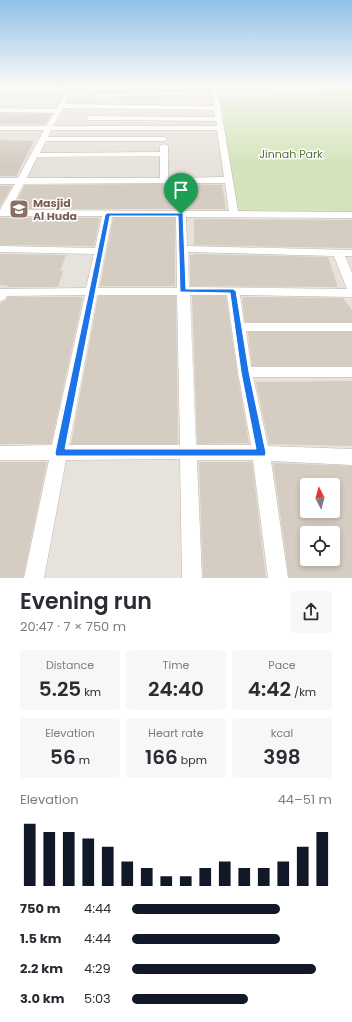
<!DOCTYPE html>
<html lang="en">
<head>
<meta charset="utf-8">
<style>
	body { margin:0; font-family:Poppins,sans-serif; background:#f7f7f7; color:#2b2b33; height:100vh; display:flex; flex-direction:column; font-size:15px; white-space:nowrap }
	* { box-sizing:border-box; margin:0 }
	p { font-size:13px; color:#7c7c81 }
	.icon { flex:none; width:22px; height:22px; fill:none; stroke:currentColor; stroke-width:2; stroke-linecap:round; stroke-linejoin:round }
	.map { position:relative; height:578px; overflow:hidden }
	.side { display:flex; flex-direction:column; background:#fff; flex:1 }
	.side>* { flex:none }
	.needle { width:26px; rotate:354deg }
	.controls { position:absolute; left:300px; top:478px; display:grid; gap:8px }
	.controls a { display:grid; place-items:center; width:40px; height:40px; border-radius:4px; background:#fff; box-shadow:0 2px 6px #0003; font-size:20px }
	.pin { position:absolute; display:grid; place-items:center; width:34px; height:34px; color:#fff; margin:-41px -17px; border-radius:50% 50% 50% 0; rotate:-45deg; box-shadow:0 0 4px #0007 }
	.pin .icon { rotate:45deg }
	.round { display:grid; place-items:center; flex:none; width:42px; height:42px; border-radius:4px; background:#f7f7f7 }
	.head { display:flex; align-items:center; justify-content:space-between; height:68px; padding:0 20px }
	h1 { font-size:22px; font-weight:600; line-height:30px }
	.stats { display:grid; grid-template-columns:repeat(3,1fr); gap:6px; height:68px; padding:4px 20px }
	.stats div { display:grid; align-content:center; border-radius:4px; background:#f7f7f7; text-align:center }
	.stats b { font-size:20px; font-weight:600 }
	.stats small { font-size:11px; font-weight:400 }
	.stats p { font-size:11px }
	.chart { height:112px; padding:8px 20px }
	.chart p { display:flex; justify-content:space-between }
	.chart svg { width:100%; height:72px; margin-top:4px; stroke:#111827; stroke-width:6 }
	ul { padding:0 20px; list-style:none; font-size:13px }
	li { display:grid; grid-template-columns:64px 48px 1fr; align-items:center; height:30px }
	li i { height:10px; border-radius:5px; background:#111827 }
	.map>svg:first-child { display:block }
	.residential { fill:#e7e2db; fill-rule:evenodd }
	.green { fill:#d4e3ba }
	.building { fill:#d5ccc2; fill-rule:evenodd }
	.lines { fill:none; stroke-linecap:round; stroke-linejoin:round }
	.minor-casing { stroke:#bfb8af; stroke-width:1 }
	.minor { fill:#fff; fill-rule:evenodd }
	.route { fill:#1a73e8; stroke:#fff; fill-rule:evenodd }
	.labels { text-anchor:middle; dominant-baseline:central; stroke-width:3; stroke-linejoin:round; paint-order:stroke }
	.far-park-label { font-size:11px; fill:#507433; stroke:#fff }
	.far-education-label { font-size:11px; font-weight:bold; fill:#785e54; stroke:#fff; text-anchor:start }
</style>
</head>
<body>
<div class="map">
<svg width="352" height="578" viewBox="0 0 352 578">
	<rect width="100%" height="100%" fill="#f4f1ec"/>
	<path class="residential" d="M0 86H352V578H0ZM307 485H333V511H307ZM307 533H333V559H307Z"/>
	<polygon class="green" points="342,86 352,86 352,214 236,213 221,98 350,92"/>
	<g class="building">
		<polygon points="0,114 51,114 45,124 0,124"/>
		<polygon points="0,140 34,141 16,176 0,176"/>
		<polygon points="161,184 222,185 226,209 13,209 25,185"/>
		<polygon points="0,186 12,186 0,207"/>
		<polygon points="0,218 100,218 94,246 0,245"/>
		<polygon points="113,218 175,218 175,286 100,286"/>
		<polygon points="194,219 352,220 352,248 194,245"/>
		<polygon points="0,254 66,255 60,271 63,271 58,287 8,287 8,286 0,285"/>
		<polygon points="194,254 328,257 338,287 190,286 190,255 194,255"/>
		<polygon points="98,296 176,296 178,444 71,444"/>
		<polygon points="192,296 226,296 237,372 249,443 197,444"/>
		<polygon points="8,297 83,297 51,444 0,444 0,306 1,302 5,301"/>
		<polygon points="242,297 343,298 352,310 352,322 245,322"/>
		<polygon points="248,332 352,332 352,366 252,366"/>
		<polygon points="352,381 352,446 269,444 256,382"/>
		<polygon points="0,462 47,462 23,578 0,578"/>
		<polygon points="199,462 252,462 266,578 203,578"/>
		<path d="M273 463 352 466V578H289ZM307 485H333V511H307ZM307 533H333V559H307Z"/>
	</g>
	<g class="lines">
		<defs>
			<g id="minor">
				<path d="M68 86H74L65 104 214 106 211 86H217L238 211 352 212V218L186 217 187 246 352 250V256H345L352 273V297L240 295 244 323H352V331H246L251 367H352V377H253L268 446 352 449V465L271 461 288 578H268L253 460H197L202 578H182L180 459 66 460 44 578H24L49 460H0V446L52 445 85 295 7 296 4 300 0 301V289L86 288 94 254 0 252V246L95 248 102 216H0V210L15 184H0V178H18L44 130H0V126H46L54 113 0 112V108L56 109 65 92 0 91V87L67 88ZM63 108 214 110 215 117 89 116 86 118 89 120 216 121 217 126H53ZM51 130H217L224 177 168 178V146L164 144 160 146V152L40 153 46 141H164L168 139 164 137H48ZM160 156V178H27L37 157ZM161 183H225L229 211 10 210 24 184ZM112 217H176L177 288H98ZM188 252 334 256 347 289 189 287ZM97 295H177L180 445H69ZM190 295H227L238 372 251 445H196Z"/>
				<polygon points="186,92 189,94 188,95 98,97 95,95 98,93"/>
			</g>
		</defs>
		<use href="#minor" class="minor-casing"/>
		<use href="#minor" class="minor"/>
	</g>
	<linearGradient id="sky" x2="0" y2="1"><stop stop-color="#91c2e8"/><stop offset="0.52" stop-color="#faf9f6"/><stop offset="1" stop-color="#faf9f6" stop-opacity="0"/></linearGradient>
	<rect width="352" height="166" fill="url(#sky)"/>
	<path class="route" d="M107 213H183L186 289H233L236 291 249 372 266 453 265 456H56L55 453 105 215ZM110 216H178L180 292 230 293 241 372 256 449H65Z"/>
	<defs>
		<symbol id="school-square" viewBox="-11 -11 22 22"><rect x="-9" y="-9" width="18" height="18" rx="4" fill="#8d6e63" stroke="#fff"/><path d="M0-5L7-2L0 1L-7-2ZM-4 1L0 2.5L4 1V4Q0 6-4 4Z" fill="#fff"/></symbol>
	</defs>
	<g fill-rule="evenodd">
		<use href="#school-square" x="8" y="198" width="22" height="22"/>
	</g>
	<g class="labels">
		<g class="far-park-label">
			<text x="291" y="154">Jinnah Park</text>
		</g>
		<g class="far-education-label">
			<text x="33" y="203">Masjid<tspan x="33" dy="13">Al Huda</tspan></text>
		</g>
	</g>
</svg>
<div class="controls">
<a><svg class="needle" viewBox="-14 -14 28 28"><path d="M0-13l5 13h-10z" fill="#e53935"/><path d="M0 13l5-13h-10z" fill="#7c7c81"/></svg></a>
<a><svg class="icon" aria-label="locate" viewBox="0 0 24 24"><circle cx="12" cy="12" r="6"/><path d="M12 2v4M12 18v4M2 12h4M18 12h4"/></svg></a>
</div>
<div class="pin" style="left:181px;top:214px;background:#1e9e55"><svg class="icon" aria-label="arrive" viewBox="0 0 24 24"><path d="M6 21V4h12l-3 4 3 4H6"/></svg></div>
</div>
<section class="side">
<div class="head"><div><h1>Evening run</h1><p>20:47 · 7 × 750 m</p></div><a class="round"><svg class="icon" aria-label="share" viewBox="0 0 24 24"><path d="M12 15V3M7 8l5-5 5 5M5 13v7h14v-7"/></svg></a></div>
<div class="stats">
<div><p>Distance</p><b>5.25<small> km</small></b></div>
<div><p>Time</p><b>24:40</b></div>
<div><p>Pace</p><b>4:42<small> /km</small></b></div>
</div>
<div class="stats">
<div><p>Elevation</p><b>56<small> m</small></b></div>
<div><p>Heart rate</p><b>166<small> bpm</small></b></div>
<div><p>kcal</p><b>398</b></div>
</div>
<div class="chart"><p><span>Elevation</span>44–51 m</p>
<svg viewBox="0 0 160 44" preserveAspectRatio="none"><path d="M5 44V6M15 44V11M25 44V11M35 44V15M45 44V20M55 44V29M65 44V33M75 44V38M85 44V38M95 44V33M105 44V29M115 44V33M125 44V33M135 44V29M145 44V20M155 44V11"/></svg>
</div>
<ul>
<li><b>750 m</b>4:44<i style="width:74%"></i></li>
<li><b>1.5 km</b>4:44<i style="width:74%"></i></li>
<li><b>2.2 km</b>4:29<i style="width:92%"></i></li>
<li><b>3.0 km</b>5:03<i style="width:58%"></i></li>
</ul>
</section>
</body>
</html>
